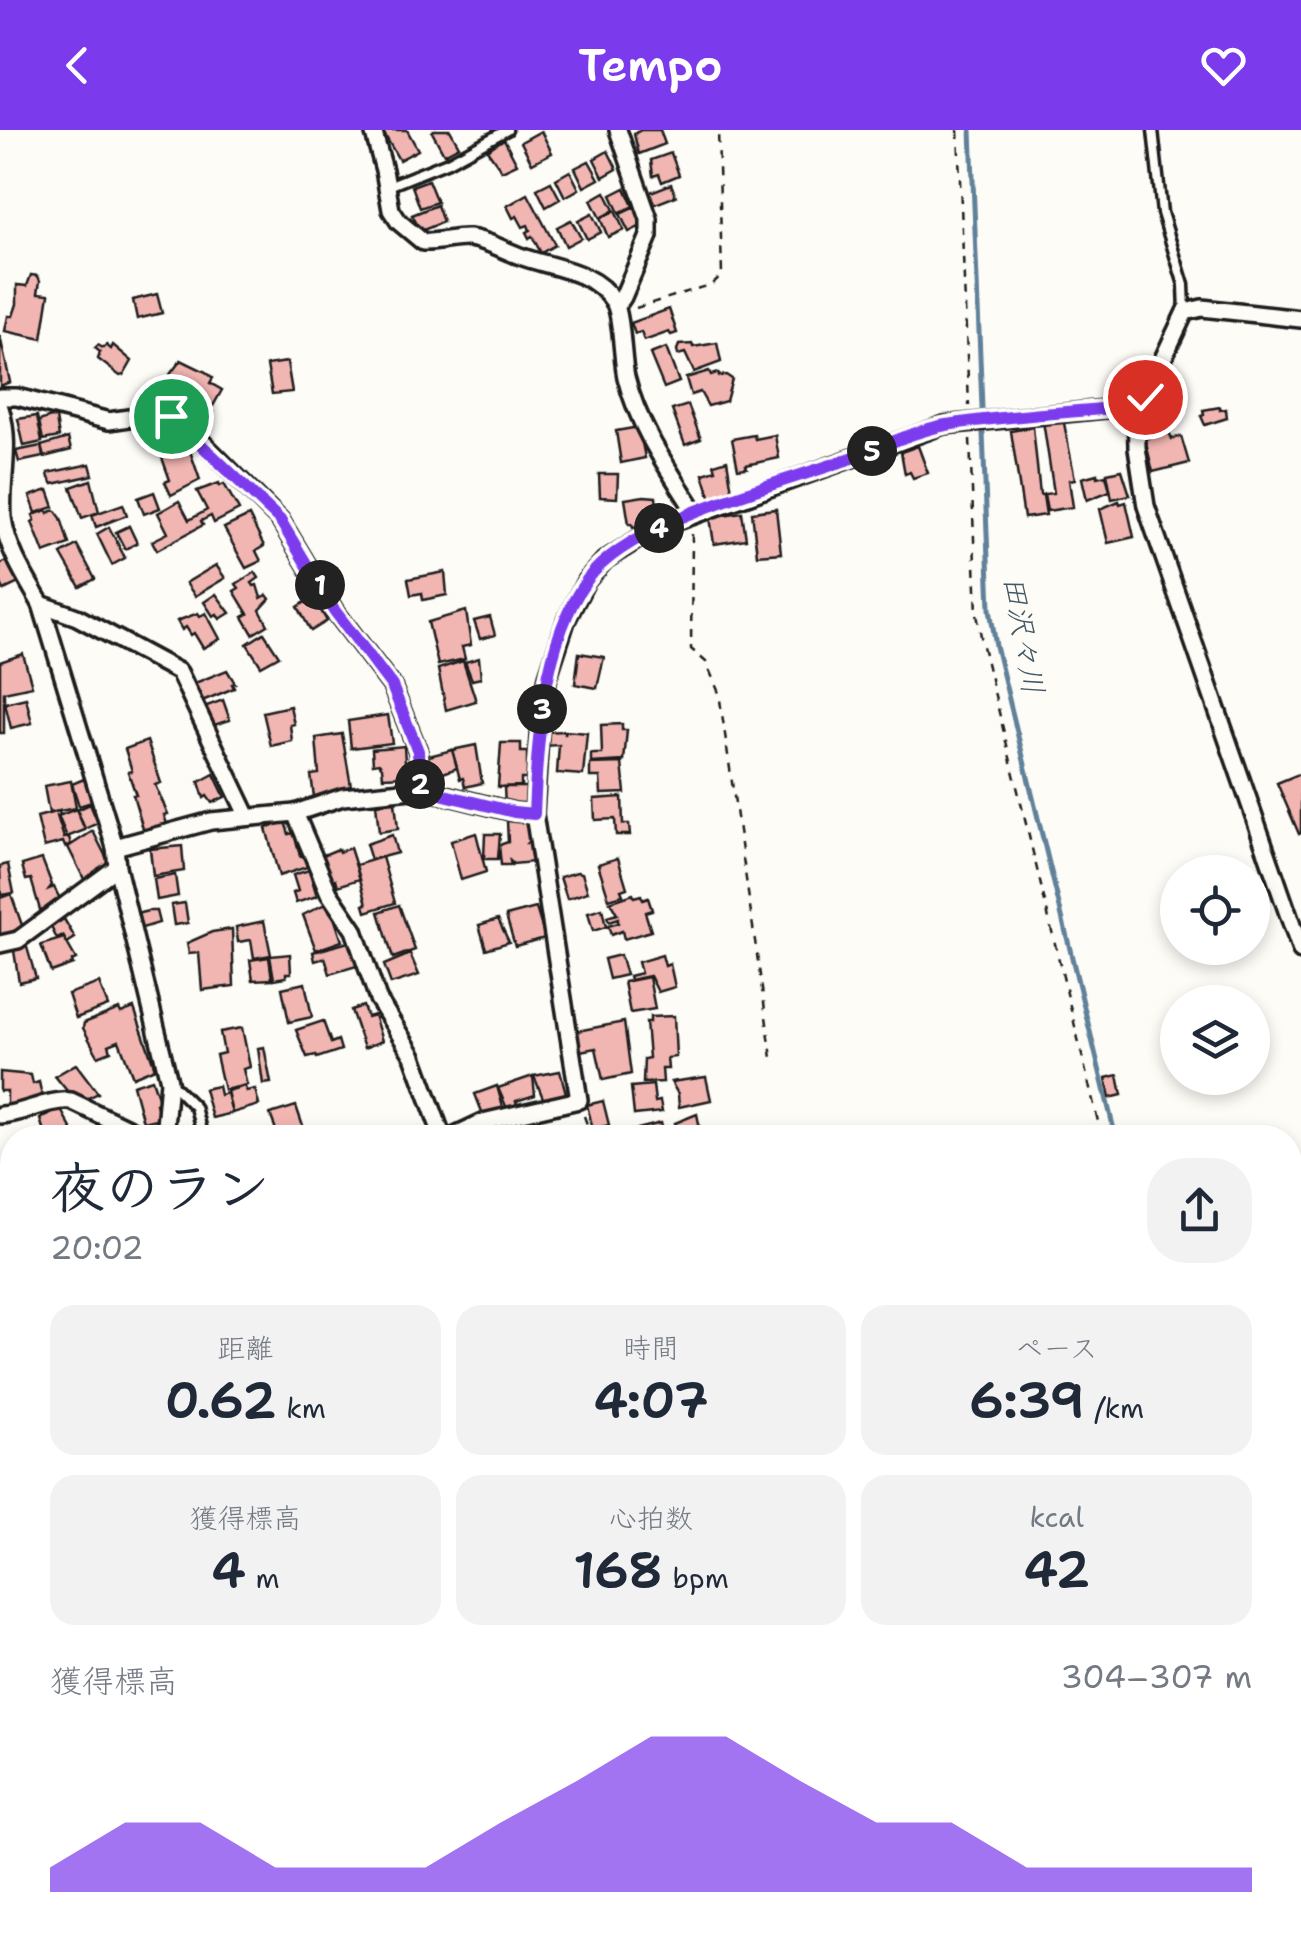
<!DOCTYPE html>
<html lang="ja">
<head>
<meta charset="utf-8">
<style>
	body { margin:0; font-family:"Shantell Sans","Klee One",sans-serif; background:#f2f2f3; color:#1f2937; height:100vh; display:flex; flex-direction:column; font-size:38px; white-space:nowrap }
	* { box-sizing:border-box; margin:0 }
	p { font-size:32px; color:#747a83 }
	.icon { flex:none; width:55px; height:55px; fill:none; stroke:currentColor; stroke-width:2; stroke-linecap:round; stroke-linejoin:round }
	.map { position:relative; flex:1; overflow:hidden }
	.drawer { position:absolute; left:0px; top:995px; width:1302px; height:812px; display:flex; flex-direction:column; background:#fff; border-radius:40px 40px 0 0; box-shadow:0 5px 15px #0003 }
	.drawer>* { flex:none }
	.tools { position:absolute; left:1160px; top:725px; display:grid; gap:20px }
	.tools a { display:grid; place-items:center; width:110px; height:110px; border-radius:50%; background:#fff; box-shadow:0 5px 15px #0003; font-size:50px }
	.pin { position:absolute; display:grid; place-items:center; width:85px; height:85px; color:#fff; margin:-42px; border:5px solid #fff; border-radius:50%; box-shadow:0 2px 10px #0007 }
	.km { position:absolute; width:50px; height:50px; margin:-25px; border-radius:50%; background:#222; color:#fff; font-size:28px; line-height:50px; text-align:center }
	.round { display:grid; place-items:center; flex:none; width:105px; height:105px; border-radius:40px; background:#f2f2f3 }
	.headline { display:flex; align-items:center; justify-content:space-between; height:170px; padding:0 50px }
	h1 { font-size:55px; font-weight:600; line-height:75px }
	.figures { display:grid; grid-template-columns:repeat(3,1fr); gap:15px; height:170px; padding:10px 50px }
	.figures div { display:grid; align-content:center; border-radius:25px; background:#f2f2f3; text-align:center }
	.figures b { font-size:50px; font-weight:600 }
	.figures small { font-size:28px; font-weight:400 }
	.figures p { font-size:28px }
	.chart { height:280px; padding:20px 50px }
	.chart p { display:flex; justify-content:space-between }
	.chart svg { width:100%; height:180px; margin-top:10px; fill:#7c3aed; opacity:.7 }
	header { display:flex; justify-content:space-between; align-items:center; height:130px; padding:0 50px; background:#7c3aed; color:#fff; font-size:45px; font-weight:600 }
	.map>svg:first-child { display:block }
	.lines { fill:none; stroke-linecap:round; stroke-linejoin:round }
	.stream { stroke:#608199; stroke-width:5 }
	.building { fill:#f2b6b2; stroke:#1c1c1c; stroke-width:2.5 }
	.lane-casing { stroke:#1c1c1c; stroke-width:15 }
	.street-casing { stroke:#1c1c1c; stroke-width:22 }
	.path { stroke:#1c1c1c; stroke-width:2.5; stroke-dasharray:8 8; stroke-linecap:butt }
	.lane { stroke:#fdfcf7; stroke-width:8 }
	.street { stroke:#fdfcf7; stroke-width:15 }
	.route-casing { stroke:#fff; stroke-width:20 }
	.route { stroke:#7c3aed; stroke-width:12 }
	.labels { text-anchor:middle; dominant-baseline:central; stroke-width:8; stroke-linejoin:round; paint-order:stroke }
	.water-label { font-size:30px; font-style:italic; fill:#445765; stroke:#fdfcf7 }
</style>
</head>
<body>
<header><svg class="icon" aria-label="back" viewBox="0 0 24 24"><path d="M15 5l-7 7 7 7"/></svg>Tempo<svg class="icon" aria-label="heart" viewBox="0 0 24 24"><path d="M12 20l-8-8c-3-5 5-10 8-4 3-6 11-1 8 4z"/></svg></header>
<div class="map">
<svg width="1301" height="1807" viewBox="0 0 1301 1807">
	<rect width="100%" height="100%" fill="#fdfcf7"/>
	<filter id="ink" filterUnits="userSpaceOnUse"><feTurbulence type="fractalNoise" baseFrequency=".01" numOctaves="2"/><feDisplacementMap in="SourceGraphic" scale="20" xChannelSelector="R" yChannelSelector="G"/><feConvolveMatrix kernelMatrix="1 2 1 2 8 2 1 2 1" color-interpolation-filters="sRGB"/></filter>
	<g filter="url(#ink)">
		<g class="lines">
			<g class="stream">
				<polyline points="971,0 990,479 996,516 1116,1008"/>
				<polyline points="1290,1659 1301,1721"/>
			</g>
		</g>
		<g class="building">
			<polygon points="382,0 407,0 418,20 399,30"/>
			<polygon points="434,0 450,0 459,16 444,24 432,2"/>
			<polygon points="641,0 660,0 665,14 639,24 634,4"/>
			<polygon points="541,1 552,23 532,33 521,12"/>
			<polygon points="504,9 517,34 502,41 487,20"/>
			<polygon points="608,21 617,39 603,47 594,29"/>
			<polygon points="671,23 679,45 662,52 659,44 653,46 651,30"/>
			<polygon points="589,31 599,49 584,57 575,38"/>
			<polygon points="570,41 579,59 565,67 556,49"/>
			<polygon points="428,50 437,72 420,78 412,56"/>
			<polygon points="551,52 560,69 546,77 537,59"/>
			<polygon points="671,54 676,66 653,75 648,63"/>
			<polygon points="625,58 633,76 619,83 611,65"/>
			<polygon points="605,62 614,80 600,88 591,70"/>
			<polygon points="528,64 555,115 541,123 532,106 529,108 526,102 530,100 528,95 523,97 517,86 513,88 507,76"/>
			<polygon points="437,75 443,92 421,101 412,85"/>
			<polygon points="635,77 643,95 629,102 620,84"/>
			<polygon points="615,81 624,100 608,107 600,88"/>
			<polygon points="592,84 601,102 587,109 578,91"/>
			<polygon points="571,90 581,108 566,116 557,97"/>
			<polygon points="31,145 38,146 40,151 38,163 49,164 42,209 5,201 8,186 13,186 17,174 17,155 27,156"/>
			<polygon points="157,164 162,183 137,189 133,170"/>
			<polygon points="669,179 677,203 671,205 669,202 644,211 641,202 635,204 631,193"/>
			<polygon points="0,206 10,252 0,256"/>
			<polygon points="717,213 721,232 694,242 685,223 678,225 677,220 679,215 692,214 693,217"/>
			<polygon points="98,215 103,218 106,215 111,219 113,215 132,231 124,245 120,246 98,229 100,222 95,218"/>
			<polygon points="666,218 679,252 664,258 650,224"/>
			<polygon points="181,230 206,242 213,248 210,253 222,260 213,276 168,247"/>
			<polygon points="287,232 292,262 272,264 267,235"/>
			<polygon points="709,241 711,245 718,243 719,246 726,245 732,249 726,271 708,276 700,262 691,265 686,248"/>
			<polygon points="196,271 214,282 208,293 189,282"/>
			<polygon points="688,275 701,309 685,315 672,280"/>
			<polygon points="1220,277 1220,280 1226,279 1227,288 1205,295 1201,286 1204,285 1203,280"/>
			<polygon points="37,286 42,312 24,316 18,289"/>
			<polygon points="51,287 56,288 59,307 43,310 39,291"/>
			<polygon points="1063,288 1075,349 1069,350 1073,377 1047,381 1044,364 1054,363 1043,291"/>
			<polygon points="639,297 645,328 621,333 616,301"/>
			<polygon points="1033,297 1040,365 1043,365 1046,385 1024,388 1011,301"/>
			<polygon points="1169,302 1172,309 1181,306 1189,333 1153,342 1145,309"/>
			<polygon points="754,305 755,309 775,305 779,328 746,335 747,338 738,339 732,309"/>
			<polygon points="68,308 71,320 44,327 41,316"/>
			<polygon points="41,316 43,327 19,332 16,321"/>
			<polygon points="918,316 928,343 913,348 910,342 905,344 901,322"/>
			<polygon points="189,318 200,350 171,365 165,352 170,350 161,325"/>
			<polygon points="727,330 732,361 711,369 703,344 716,340 714,334"/>
			<polygon points="90,334 93,345 53,354 49,348 48,343"/>
			<polygon points="1122,340 1130,365 1112,369 1107,343"/>
			<polygon points="599,344 618,344 617,368 600,367"/>
			<polygon points="1097,344 1097,347 1106,345 1110,361 1087,370 1082,348"/>
			<polygon points="91,350 99,382 82,388 71,357"/>
			<polygon points="219,353 220,356 224,354 239,380 214,393 211,386 201,391 203,395 157,420 152,411 168,403 158,383 179,371 189,390 207,380 197,361"/>
			<polygon points="48,360 54,377 36,383 30,366"/>
			<polygon points="154,362 160,378 144,384 138,368"/>
			<polygon points="644,366 656,367 658,388 644,391 645,396 633,397 632,394 629,394 625,369"/>
			<polygon points="1119,371 1120,374 1126,372 1134,407 1108,413 1100,379"/>
			<polygon points="123,374 127,385 96,397 92,385"/>
			<polygon points="776,379 781,423 757,425 752,382"/>
			<polygon points="47,380 48,383 55,380 61,388 69,414 44,423 32,392 35,390 33,385"/>
			<polygon points="742,382 746,409 714,414 710,387"/>
			<polygon points="249,386 264,416 256,421 261,431 246,438 224,398"/>
			<polygon points="129,396 137,413 125,419 116,402"/>
			<polygon points="109,397 125,428 112,435 97,404"/>
			<polygon points="77,415 95,449 80,457 61,424"/>
			<polygon points="9,430 19,453 4,460 0,451 0,434"/>
			<polygon points="216,435 225,448 195,466 186,453"/>
			<polygon points="255,442 259,448 252,453 254,456 257,455 261,468 267,465 270,469 260,480 268,495 253,504 243,487 248,484 234,461 239,458 236,454"/>
			<polygon points="445,442 447,465 423,470 422,463 411,465 408,449"/>
			<polygon points="216,464 230,483 220,489 217,484 213,486 204,472"/>
			<polygon points="313,467 327,491 311,501 298,477"/>
			<polygon points="466,481 471,515 462,517 465,529 438,535 428,492"/>
			<polygon points="198,483 200,486 206,483 220,509 203,518 194,503 191,505 186,497 182,500 177,491"/>
			<polygon points="490,487 495,505 480,509 474,491"/>
			<polygon points="264,503 279,526 261,536 247,514"/>
			<polygon points="579,523 604,527 597,558 575,554"/>
			<polygon points="23,524 32,556 4,562 4,603 0,603 0,532"/>
			<polygon points="479,528 481,548 472,550 465,532"/>
			<polygon points="463,531 476,571 446,580 438,539"/>
			<polygon points="227,540 235,553 232,554 234,558 202,571 195,553"/>
			<polygon points="26,568 32,593 11,598 5,573"/>
			<polygon points="223,570 230,590 211,596 204,577"/>
			<polygon points="290,576 294,594 290,595 292,611 271,616 263,582"/>
			<polygon points="388,585 392,613 351,618 348,591"/>
			<polygon points="622,594 622,600 627,600 624,631 591,633 591,624 602,624 601,595"/>
			<polygon points="564,601 565,605 566,601 587,603 583,645 557,643 559,615 544,616 544,602"/>
			<polygon points="342,604 351,656 314,667 311,645 319,644 316,608"/>
			<polygon points="147,611 161,653 155,655 168,684 164,685 168,697 144,702 133,665 136,665 128,642 132,641 125,619"/>
			<polygon points="501,613 521,613 521,622 527,622 527,649 521,649 521,656 498,657"/>
			<polygon points="476,615 482,653 465,657 463,648 460,649 452,620"/>
			<polygon points="404,616 406,646 383,647 382,637 379,633 373,634 372,619"/>
			<polygon points="452,620 457,638 427,649 429,654 421,644 421,628"/>
			<polygon points="622,633 625,663 601,664 600,647 590,647 590,634"/>
			<polygon points="1301,643 1301,703 1299,704 1277,653"/>
			<polygon points="214,644 225,667 212,673 207,666 204,668 199,652"/>
			<polygon points="84,649 92,672 79,676 72,654"/>
			<polygon points="71,651 76,678 49,683 44,656"/>
			<polygon points="504,657 527,657 527,679 505,676"/>
			<polygon points="622,667 623,694 629,694 630,705 616,705 615,689 595,690 594,669"/>
			<polygon points="395,672 398,699 379,702 376,674"/>
			<polygon points="90,674 98,693 85,699 77,680"/>
			<polygon points="76,679 85,700 67,707 58,686"/>
			<polygon points="59,681 60,685 57,686 64,708 69,707 71,715 65,717 63,712 44,717 37,687"/>
			<polygon points="527,690 530,710 527,713 531,713 534,732 513,734 510,731 511,735 501,735 499,715 508,712 507,691"/>
			<polygon points="285,692 289,704 294,703 300,726 304,725 307,737 279,746 266,698"/>
			<polygon points="93,701 109,733 99,738 102,742 85,751 68,717"/>
			<polygon points="476,703 486,742 461,750 451,711"/>
			<polygon points="485,704 500,704 498,729 484,729"/>
			<polygon points="392,705 397,723 371,730 366,714"/>
			<polygon points="182,716 184,741 153,746 150,719"/>
			<polygon points="350,718 360,749 338,756 336,749 328,751 321,726 338,719 339,722"/>
			<polygon points="382,727 395,773 366,782 364,775 367,774 356,735"/>
			<polygon points="618,728 627,758 621,760 623,765 609,769 598,734"/>
			<polygon points="42,729 52,755 49,759 54,757 62,773 40,780 31,749 26,750 22,735"/>
			<polygon points="8,734 14,763 1,765 0,736"/>
			<polygon points="309,740 317,766 296,773 293,763 298,761 293,745"/>
			<polygon points="577,742 582,743 588,762 567,769 560,747"/>
			<polygon points="175,745 178,766 157,770 154,749"/>
			<polygon points="11,764 23,798 13,801 14,806 0,811 0,768"/>
			<polygon points="633,764 634,767 641,765 643,770 648,768 652,780 645,782 651,801 624,809 622,801 611,805 608,796 618,793 618,789 609,792 607,787 617,784 610,772"/>
			<polygon points="185,773 188,793 174,795 171,775"/>
			<polygon points="323,775 330,775 342,811 316,820 303,785"/>
			<polygon points="399,775 415,820 393,828 379,782"/>
			<polygon points="536,778 545,808 515,816 506,786"/>
			<polygon points="602,779 606,797 593,801 588,783"/>
			<polygon points="148,781 156,781 159,793 139,799 136,784"/>
			<polygon points="64,789 75,808 67,813 63,806 57,809 51,797"/>
			<polygon points="498,789 509,812 486,819 479,795"/>
			<polygon points="264,791 271,825 254,828 251,810 238,812 236,797"/>
			<polygon points="232,799 234,856 202,860 199,823 189,824 187,813 212,802"/>
			<polygon points="64,808 76,829 72,831 73,834 51,842 41,815"/>
			<polygon points="352,811 360,835 330,844 325,828 315,831 313,822"/>
			<polygon points="26,814 36,848 19,852 14,821"/>
			<polygon points="290,824 291,843 286,843 286,847 274,849 270,826"/>
			<polygon points="410,824 419,845 391,854 384,835"/>
			<polygon points="620,825 626,845 609,849 604,829"/>
			<polygon points="662,825 665,836 670,834 675,857 658,862 650,846 630,850 629,846 641,843 638,832"/>
			<polygon points="269,827 272,849 253,850 250,830"/>
			<polygon points="649,847 655,879 630,883 624,852"/>
			<polygon points="99,853 108,876 76,888 68,864"/>
			<polygon points="305,853 312,887 289,892 282,858"/>
			<polygon points="363,876 367,887 374,885 382,911 364,918 351,880"/>
			<polygon points="134,878 155,938 133,947 119,911 109,915 111,921 98,926 83,898 84,893 119,879 121,883"/>
			<polygon points="674,886 676,927 667,928 668,939 662,939 663,952 643,953 644,929 649,928 646,892 650,892 650,887"/>
			<polygon points="323,891 331,913 338,910 341,920 317,928 316,925 307,927 296,900"/>
			<polygon points="624,892 631,944 603,950 596,918 580,921 577,901"/>
			<polygon points="242,898 250,937 243,939 247,955 224,960 216,925 224,923 220,902"/>
			<polygon points="264,917 271,953 263,954 258,918"/>
			<polygon points="76,934 98,963 84,970 68,962 55,946"/>
			<polygon points="560,941 567,967 545,973 534,946"/>
			<polygon points="0,942 31,945 33,954 39,952 43,971 7,978 7,961 0,961"/>
			<polygon points="1118,945 1122,965 1110,968 1106,948"/>
			<polygon points="533,946 535,965 516,971 519,980 509,983 498,958"/>
			<polygon points="706,947 711,970 679,977 678,964 671,952"/>
			<polygon points="152,949 160,973 156,974 160,988 143,992 133,955"/>
			<polygon points="653,955 655,972 660,971 662,982 634,985 631,957"/>
			<polygon points="218,956 220,965 227,963 232,983 212,988 204,959"/>
			<polygon points="245,956 246,961 255,959 259,975 232,983 227,961"/>
			<polygon points="497,956 504,981 484,987 475,964"/>
			<polygon points="603,971 609,995 593,999 587,975"/>
			<polygon points="296,976 307,1008 279,1008 270,984"/>
			<polygon points="60,978 73,1002 63,1008 46,1008 40,989"/>
			<polygon points="697,984 702,1008 680,1008 675,993"/>
			<polygon points="661,993 665,1008 640,1008 638,999"/>
			<polygon points="650,1795 725,1795 728,1807 620,1807 619,1803"/>
		</g>
		<g class="lines">
			<defs>
				<g id="lane">
					<polyline points="1153,0 1162,83 1184,155 1185,182"/>
					<polyline points="386,57 448,32 507,0"/>
					<polyline points="169,951 195,977 203,1008"/>
					<polyline points="1226,1795 1234,1807"/>
				</g>
				<g id="street">
					<path d="M373 0 384 40 391 80 399 92 423 112C439 113 454 107 469 108 487 110 503 120 520 126 552 138 594 140 614 172 622 184 622 229 626 247 638 297 669 340 696 383"/>
					<polyline points="617,176 623,167 649,106 649,89 618,0"/>
					<polyline points="0,267 17,267 109,291 162,283 179,291 203,313 280,390 334,480 392,556 418,621 421,659"/>
					<polyline points="1136,276 1137,318 1146,376 1301,821"/>
					<path d="M0 278C12 315 0 351 3 388 7 419 26 448 41 474L115 717 117 737 169 951 164 1008"/>
					<polyline points="41,474 77,487 179,542 248,687"/>
					<polyline points="295,683 329,763 354,800 378,869 413,926 443,1008"/>
					<polyline points="115,717 211,691 295,683 343,667 421,659 514,682 534,684"/>
					<polyline points="0,814 18,810 117,737"/>
					<path d="M0 985C24 984 47 969 71 971L148 1008"/>
					<polyline points="449,1008 483,992 579,970 534,684 540,592 548,546 566,491 586,451 605,430 653,400 944,295 1136,276 1145,267 1185,182 1202,178 1301,189"/>
					<polyline points="140,1795 143,1807"/>
				</g>
			</defs>
			<use href="#lane" class="lane-casing"/>
			<use href="#street" class="street-casing"/>
			<g class="path">
				<polyline points="958,0 969,276"/>
				<polyline points="636,178 712,154 722,145 718,0"/>
				<polyline points="970,309 977,484 982,512 1102,1008"/>
				<polyline points="692,404 691,519 706,532 719,563 772,928"/>
				<polyline points="584,986 592,1008"/>
				<polyline points="1290,1322 1301,1320"/>
				<polyline points="0,1323 6,1354 12,1436"/>
				<polyline points="0,1651 12,1648"/>
				<polyline points="1290,1711 1301,1777"/>
				<polyline points="343,1795 346,1807"/>
				<polyline points="474,1795 477,1807"/>
				<polyline points="747,1795 750,1807"/>
			</g>
			<use href="#lane" class="lane"/>
			<use href="#street" class="street"/>
		</g>
	</g>
	<g class="lines" filter="url(#ink)">
		<defs>
			<path id="route" d="M171 286 280 390 334 480 392 556 418 621 420 659 514 682 534 684C537 612 543 510 587 450 629 391 777 355 846 330 878 319 913 301 946 295 1008 285 1073 282 1136 276L1145 267"/>
		</defs>
		<use href="#route" class="route-casing"/>
		<use href="#route" class="route"/>
	</g>
	<g class="labels">
		<g class="water-label">
			<text transform="translate(1024 505) rotate(80)">田沢々川</text>
		</g>
	</g>
</svg>
<div class="tools">
<a><svg class="icon" aria-label="locate" viewBox="0 0 24 24"><circle cx="12" cy="12" r="6"/><path d="M12 2v4M12 18v4M2 12h4M18 12h4"/></svg></a>
<a><svg class="icon" aria-label="layers" viewBox="0 0 24 24"><path d="M12 4l9 5-9 5-9-5zM3 14l9 5 9-5"/></svg></a>
</div>
<div class="pin" style="left:171px;top:286px;background:#1e9e55"><svg class="icon" aria-label="arrive" viewBox="0 0 24 24"><path d="M6 21V4h12l-3 4 3 4H6"/></svg></div>
<div class="pin" style="left:1145px;top:267px;background:#d93025"><svg class="icon" aria-label="check" viewBox="0 0 24 24"><path d="M5 12l5 5 9-10"/></svg></div>
<b class="km" style="left:320px;top:455px">1</b>
<b class="km" style="left:420px;top:654px">2</b>
<b class="km" style="left:542px;top:579px">3</b>
<b class="km" style="left:659px;top:398px">4</b>
<b class="km" style="left:872px;top:321px">5</b>
<section class="drawer">
<div class="headline"><div><h1>夜のラン</h1><p>20:02</p></div><a class="round"><svg class="icon" aria-label="share" viewBox="0 0 24 24"><path d="M12 15V3M7 8l5-5 5 5M5 13v7h14v-7"/></svg></a></div>
<div class="figures">
<div><p>距離</p><b>0.62<small> km</small></b></div>
<div><p>時間</p><b>4:07</b></div>
<div><p>ペース</p><b>6:39<small> /km</small></b></div>
</div>
<div class="figures">
<div><p>獲得標高</p><b>4<small> m</small></b></div>
<div><p>心拍数</p><b>168<small> bpm</small></b></div>
<div><p>kcal</p><b>42</b></div>
</div>
<div class="chart"><p><span>獲得標高</span>304–307 m</p>
<svg viewBox="0 0 160 44" preserveAspectRatio="none"><path d="M0 44V38L10 27L20 27L30 38L40 38L50 38L60 27L70 17L80 6L90 6L100 17L110 27L120 27L130 38L140 38L150 38L160 38V44z"/></svg>
</div>
</section>
</div>
</body>
</html>
